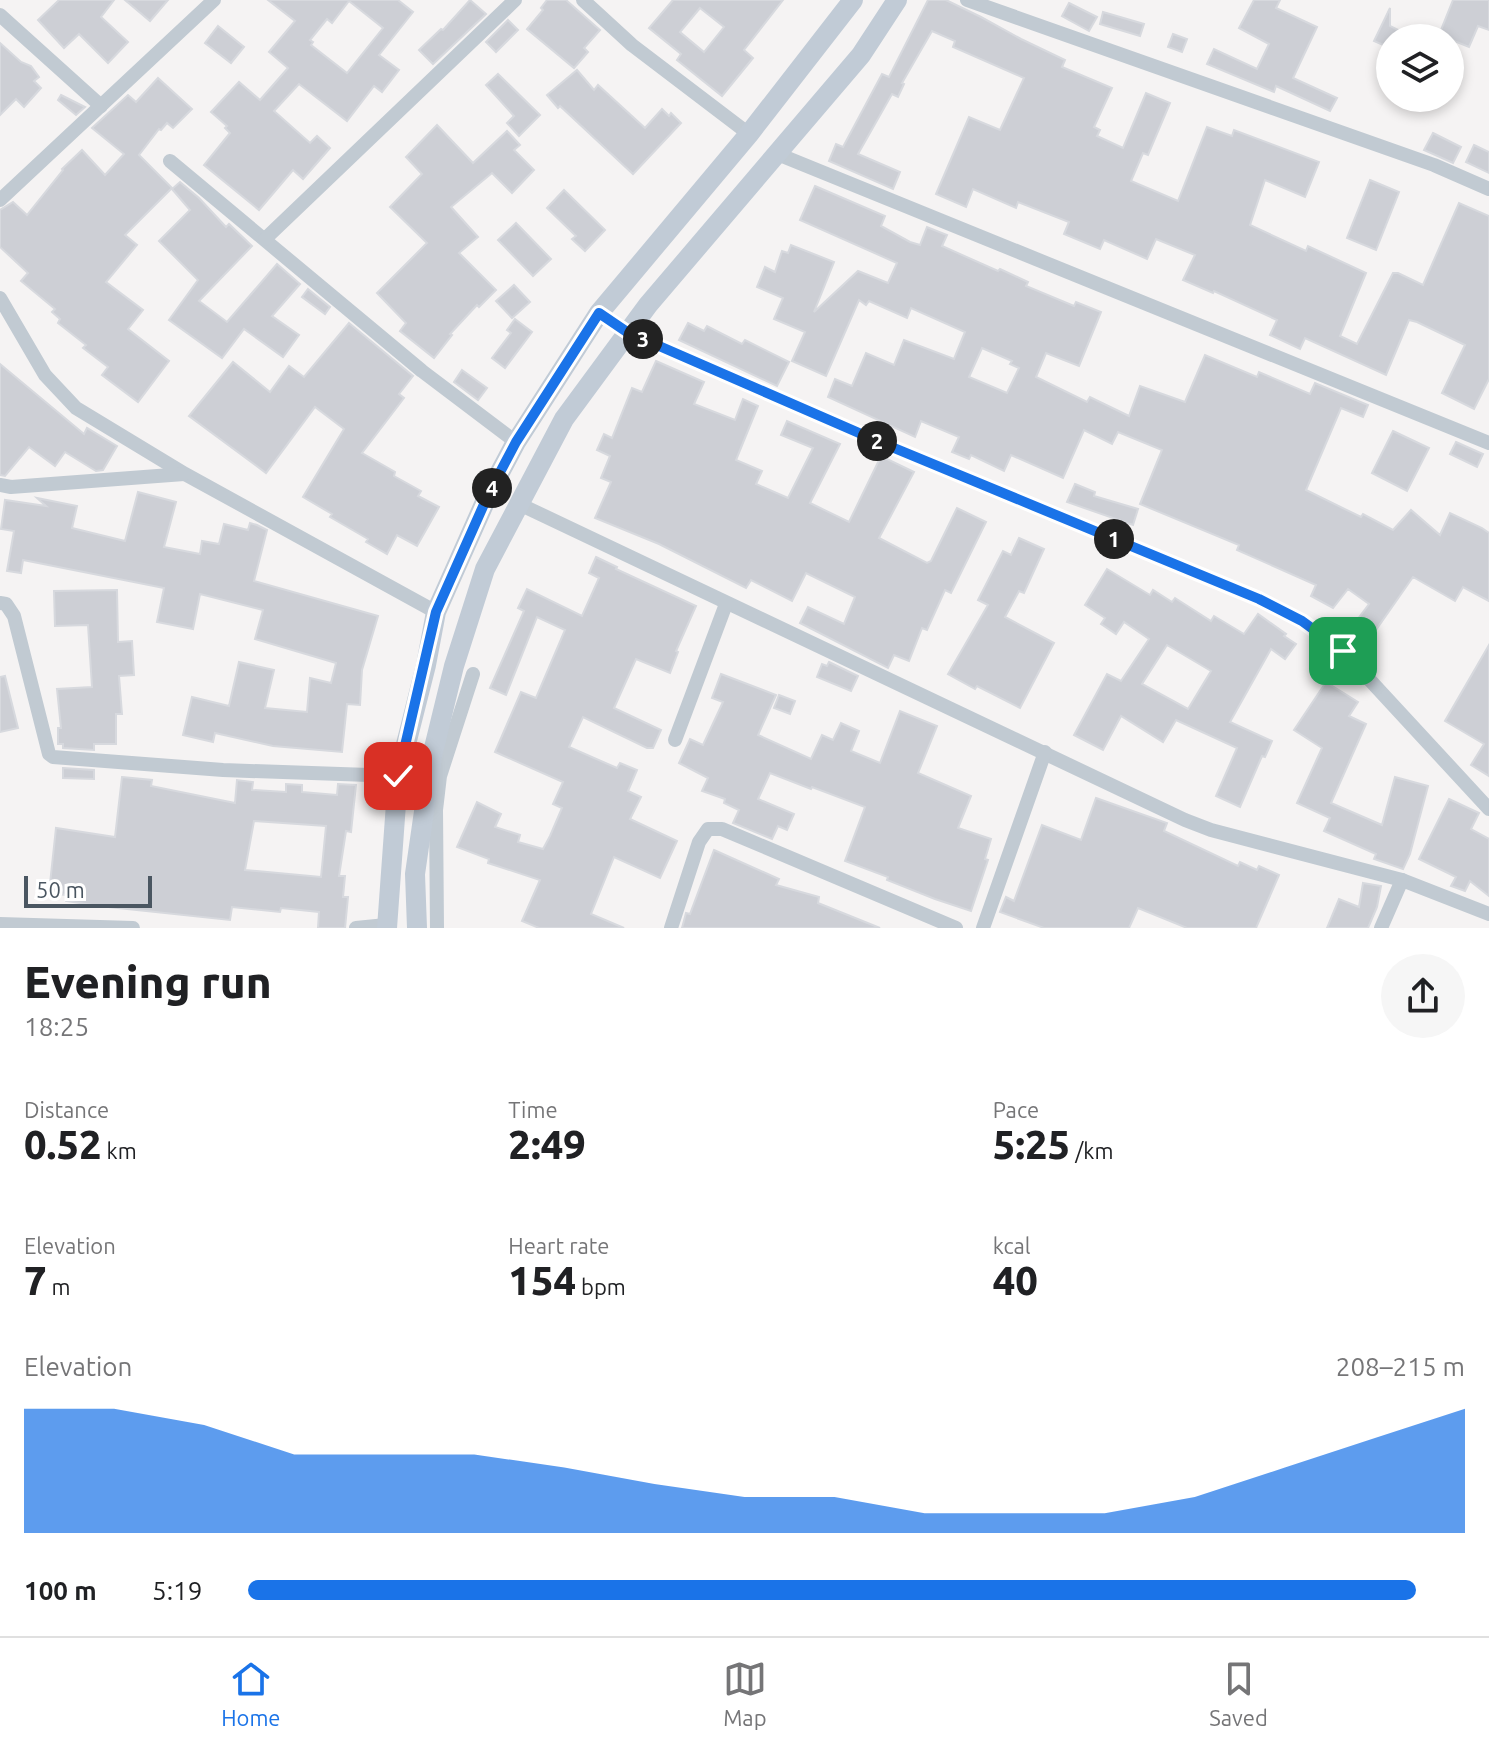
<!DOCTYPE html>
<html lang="en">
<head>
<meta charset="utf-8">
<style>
	body { margin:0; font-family:Ubuntu,sans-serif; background:#f6f6f6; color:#202124; height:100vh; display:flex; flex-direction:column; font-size:30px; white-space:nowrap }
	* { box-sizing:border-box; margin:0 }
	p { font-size:26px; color:#757577 }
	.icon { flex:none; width:44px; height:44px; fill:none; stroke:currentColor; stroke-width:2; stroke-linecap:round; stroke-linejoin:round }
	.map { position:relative; height:928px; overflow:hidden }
	.side { display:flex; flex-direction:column; background:#fff; flex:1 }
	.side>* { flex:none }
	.tools { position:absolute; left:1376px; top:24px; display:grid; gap:16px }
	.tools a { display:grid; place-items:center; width:88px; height:88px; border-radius:50%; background:#fff; box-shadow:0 4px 12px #0003; font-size:40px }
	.scale { position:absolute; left:24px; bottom:20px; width:128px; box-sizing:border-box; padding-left:8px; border:4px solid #4a5661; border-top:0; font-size:22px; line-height:28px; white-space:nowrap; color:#4a5661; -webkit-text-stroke:6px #fff; paint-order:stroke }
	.pin { position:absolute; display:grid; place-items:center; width:68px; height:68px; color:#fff; margin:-34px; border-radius:16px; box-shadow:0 4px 12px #0006 }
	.km { position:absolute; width:40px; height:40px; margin:-20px; border-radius:50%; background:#222; color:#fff; font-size:22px; line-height:40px; text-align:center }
	.round { display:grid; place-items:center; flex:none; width:84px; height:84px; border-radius:42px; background:#f6f6f6 }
	.headline { display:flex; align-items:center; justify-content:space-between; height:136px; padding:0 24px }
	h1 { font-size:44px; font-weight:800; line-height:60px }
	.figures { display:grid; grid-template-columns:repeat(3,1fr); gap:12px; height:136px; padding:8px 24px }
	.figures div { display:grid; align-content:center }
	.figures b { font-size:40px; font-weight:800 }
	.figures small { font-size:22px; font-weight:400 }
	.figures p { font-size:22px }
	.chart { height:224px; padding:16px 24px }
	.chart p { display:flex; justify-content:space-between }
	.chart svg { width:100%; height:144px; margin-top:8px; fill:#1a73e8; opacity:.7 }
	ul { padding:0 24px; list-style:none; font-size:26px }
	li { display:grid; grid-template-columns:128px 96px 1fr; align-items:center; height:60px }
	li i { height:20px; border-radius:10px; background:#1a73e8 }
	.tabs { display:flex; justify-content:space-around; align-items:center; height:112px; border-top:2px solid #e0e0e0; background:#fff; font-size:22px; color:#757577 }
	.tabs a { display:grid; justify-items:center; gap:4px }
	.tabs .selected { color:#1a73e8 }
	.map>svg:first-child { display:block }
	.building { fill:#cdcfd5; stroke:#d7d9de; stroke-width:2; fill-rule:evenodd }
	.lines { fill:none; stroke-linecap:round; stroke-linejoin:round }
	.street { stroke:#c1cad2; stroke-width:14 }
	.secondary { stroke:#c1cbd6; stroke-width:20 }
	.route-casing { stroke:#fff; stroke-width:16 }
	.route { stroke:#1a73e8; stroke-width:10 }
</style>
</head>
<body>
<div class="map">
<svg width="1489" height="928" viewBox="0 0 1489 928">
	<rect width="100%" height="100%" fill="#f5f3f3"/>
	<g class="building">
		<polygon points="59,0 114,0 101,17 128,42 108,63 79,34 64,48 38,20"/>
		<polygon points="125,0 168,0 150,21"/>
		<path d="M268 0H398L413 12 379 55 399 70 382 92 374 86 347 121 299 84 274 111 310 143 317 136 330 148 303 179 293 170 259 210 204 165 230 133 225 128 227 126 211 112 239 82 260 100 288 68 269 52 295 21ZM349 1 383 28 347 73 311 45 313 42 310 40 327 19 332 23Z"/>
		<polygon points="470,0 486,14 433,64 419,50 441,29 443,30"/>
		<polygon points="547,0 566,0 600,30 584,48 588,52 574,68 527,29 543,10 541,8"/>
		<path d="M673 0H783L744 50 753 58 722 96 677 60 681 54 649 28ZM700 8 724 27 704 52 680 32Z"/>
		<polygon points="928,0 946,0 981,17 1021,39 1065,60 1062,67 1112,88 1094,127 1100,130 1097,136 1123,148 1146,93 1170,103 1148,155 1143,153 1131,181 1178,201 1207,127 1232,136 1234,130 1319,162 1305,197 1265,180 1250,225 1306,251 1308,246 1366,273 1340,336 1357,344 1393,273 1398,273 1423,285 1459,203 1489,216 1489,379 1474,409 1442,393 1465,345 1417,322 1409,320 1386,375 1305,338 1300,349 1270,335 1277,320 1214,291 1213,293 1183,280 1195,255 1156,239 1147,259 1104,240 1100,249 1064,234 1069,222 1018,202 1016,208 973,189 966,207 936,194 969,117 1000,130 1024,78 953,47 955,41 932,31 902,83 904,84 898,97 892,94 858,154 900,172 893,189 829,161 836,144 843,147 882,74 889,77"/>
		<polygon points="1254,0 1280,0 1276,8 1317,27 1293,78 1337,98 1330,111 1276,86 1274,92 1207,64 1214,49 1257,69 1269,44 1239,28"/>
		<polygon points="1453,0 1489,0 1489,30 1478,26 1469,47 1439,35"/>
		<polygon points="1069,3 1097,17 1089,31 1062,16"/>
		<polygon points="1390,8 1390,26 1414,38 1390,38 1390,48 1374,41"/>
		<polygon points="1103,12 1144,24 1140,36 1100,24"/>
		<polygon points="508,20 518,30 496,52 486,42"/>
		<polygon points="218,26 244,47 231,63 205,43"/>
		<polygon points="1173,34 1187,39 1182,52 1168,47"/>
		<polygon points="0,43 21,62 31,66 39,77 34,81 41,88 24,107 16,99 0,115"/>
		<polygon points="577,70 594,90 598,85 645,128 662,109 669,116 671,113 681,123 633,174 560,106 558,108 547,95"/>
		<polygon points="498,74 540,115 519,136 507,123 514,116 486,85"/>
		<polygon points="158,78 192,109 173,128 167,123 161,130 159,129 139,155 172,188 125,235 137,245 106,282 143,310 128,329 169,361 138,402 102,375 108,367 83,348 86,345 58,323 60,319 52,312 55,309 21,281 28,273 0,247 0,210 13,202 27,215 63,170 62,169 82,150 105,175 124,154 92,128 128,95 136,102"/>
		<polygon points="61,95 85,107 76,115 58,100"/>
		<polygon points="437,125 473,163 507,131 520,145 514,150 534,170 512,193 492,173 451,207 478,237 459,253 496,290 479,307 477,305 450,334 452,335 434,358 400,331 406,323 377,293 427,243 390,207 422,174 406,157"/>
		<polygon points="1433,133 1461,147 1453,163 1424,150"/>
		<polygon points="1474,145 1489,152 1489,173 1466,162"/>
		<polygon points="1370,180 1399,192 1376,250 1347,238"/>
		<polygon points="180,182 199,198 226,227 229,224 252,246 199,301 227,322 277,264 300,284 272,316 299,335 283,357 244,329 222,358 169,320 198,280 159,241 190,210 172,189"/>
		<path d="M815 186 885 216 881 226 910 242 920 245 927 227 947 235 942 246 998 271 1000 269 1028 282 1026 286 1074 306 1076 302 1101 312 1079 366 1046 353 1036 377 1087 402 1090 397 1129 416 1140 386 1185 402 1205 355 1257 377 1259 372 1310 394 1315 383 1368 405 1363 417 1341 408 1306 490 1361 517 1363 514 1393 530 1411 510 1440 535 1450 513 1482 528 1489 533V601L1463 587 1455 601 1413 577 1371 637 1354 624 1369 604 1348 589 1333 608 1311 596 1316 585 1237 550 1239 545 1140 504 1162 450 1118 432 1112 444 1084 430 1063 478 1011 455 1004 471 971 455 969 459 952 452 959 437 921 421 915 437 828 397 835 379 852 386 866 353 894 365 904 340 954 359 965 332 911 308 907 318 869 301 866 305 859 300 826 376 792 361 805 332 774 319 783 298 757 287 765 267 775 272 782 251 788 253 791 245 834 262 814 312 858 271 888 283 897 263 800 220ZM982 348 1012 361 1010 364 1019 368 1007 393 969 377Z"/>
		<polygon points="564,190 605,230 585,251 572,239 576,236 547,208"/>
		<polygon points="516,223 551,259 533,276 498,240"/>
		<polygon points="514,285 530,302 512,318 496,301"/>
		<polygon points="308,289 330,307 325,314 302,297"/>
		<polygon points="515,319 532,332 505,368 492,358 511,333 507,330"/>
		<polygon points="349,323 413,376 399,394 404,398 362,453 395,472 394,476 421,491 418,496 439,507 417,546 397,535 387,554 366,542 368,539 330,517 332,514 303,497 344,429 315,407 266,473 189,416 233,362 270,392 289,366 304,377"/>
		<polygon points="688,323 704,331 707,326 742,344 745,340 789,362 777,386 679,340"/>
		<polygon points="656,361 704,382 694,404 735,420 743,399 758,406 736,460 762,471 756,484 788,498 813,448 781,435 787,421 840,444 810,503 849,522 881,456 914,472 879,538 927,563 931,561 957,508 986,522 951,593 945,590 927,630 922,628 909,661 894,655 888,668 800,623 808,607 844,624 855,597 806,573 792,601 751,580 746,588 659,544 595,518 611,482 601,478 610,456 597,450 604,434 612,438 632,388 642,392"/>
		<polygon points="0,364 84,434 87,428 117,446 103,470 96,471 65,452 55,466 29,447 5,476 0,475"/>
		<polygon points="462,370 487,388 478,400 454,382"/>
		<polygon points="1393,431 1429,448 1407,491 1372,473"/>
		<polygon points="1456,442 1483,454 1477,467 1450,454"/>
		<polygon points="1075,484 1095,492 1094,496 1138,509 1133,525 1067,502"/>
		<polygon points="138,492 176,502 164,547 200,554 202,541 219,544 224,524 248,530 250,523 257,525 267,530 254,581 378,616 362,670 360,705 347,704 342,752 273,746 215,733 213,742 183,735 192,697 229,706 239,662 274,670 265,708 307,712 310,678 331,683 336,663 255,639 263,610 200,594 193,629 157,622 164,588 23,560 21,573 7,571 14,531 1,529 5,500 46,506 37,498 77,506 72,528 125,541"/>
		<polygon points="1019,538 1044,549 1024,593 1019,591 1005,617 1054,643 1020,708 977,686 975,689 948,674 988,605 978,600 1003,551 1011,555"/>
		<polygon points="596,557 617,567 616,569 696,606 676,651 678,652 670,673 636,659 614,708 661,730 653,748 647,748 583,717 569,747 617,768 620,763 637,770 628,791 641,797 630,819 677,841 660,878 614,857 591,914 624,928 539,928 522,921 540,880 488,863 489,859 457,847 477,802 501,814 495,827 520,835 518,842 543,849 550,836 562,808 553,804 563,782 495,752 521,692 536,698 565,630 537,617 506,695 490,688 524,611 518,608 527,589 582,616 599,578 589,573"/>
		<path d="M1107 569 1150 595 1153 590 1172 602 1175 598 1211 621 1214 616 1244 634 1258 614 1286 634 1284 636 1296 644 1285 659 1271 649 1230 722 1272 741 1265 757 1262 756 1240 807 1216 796 1237 748 1176 720 1163 742 1121 716 1103 750 1074 735 1107 674 1121 681 1149 639 1124 622 1116 634 1101 624 1105 618 1085 605ZM1167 645 1211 671 1188 709 1142 684Z"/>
		<polygon points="117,590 118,642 132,641 134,675 119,676 122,714 116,714 116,744 94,744 94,750 63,748 63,744 58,744 58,728 61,728 57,689 92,687 88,625 55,626 54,591"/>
		<polygon points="1489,645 1489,776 1471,765 1484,744 1445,721"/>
		<polygon points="829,662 858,676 851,691 817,677 822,664 827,666"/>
		<polygon points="721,674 776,695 758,735 811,759 822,735 833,740 841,723 859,731 851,751 880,763 900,711 937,726 918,773 971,796 958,828 991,839 985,859 988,860 971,911 935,899 887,880 888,877 845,861 865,807 812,787 811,789 770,773 758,799 794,814 787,830 778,826 772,839 733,823 739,810 724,803 725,799 702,791 708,778 679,763 690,739 703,745 723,702 712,698"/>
		<polygon points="5,676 18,728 0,732 0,677"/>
		<polygon points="1326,682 1358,702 1349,716 1366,724 1331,803 1382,825 1395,777 1428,786 1410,854 1403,869 1374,859 1376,854 1324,831 1330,818 1297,803 1322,748 1294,730"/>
		<polygon points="779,695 795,701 790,714 774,708"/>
		<polygon points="63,768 94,770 94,779 63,778"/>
		<path d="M122 777 152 780 151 786 235 803 237 780 253 782 252 790 286 792V784L302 785V792L337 795 338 784 356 785 351 832 346 831 339 876H345L343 897H348L345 928H318L319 912 281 908 280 912 232 907 230 920 99 906 66 901V895L49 893 56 828 115 837ZM254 821 326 826 321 877 245 870Z"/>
		<polygon points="1096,798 1167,823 1164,831 1238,866 1240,862 1257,870 1259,866 1279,875 1256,928 1187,928 1138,908 1129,928 1044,928 1000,912 1006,897 1014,901 1042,825 1081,840"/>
		<polygon points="1449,799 1479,813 1471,829 1489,839 1489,896 1470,881 1465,891 1451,886 1456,877 1419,859"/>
		<polygon points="714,850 779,879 776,885 819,897 818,903 880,928 682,928 686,913 690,914"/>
		<polygon points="1363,883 1381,886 1377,907 1368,928 1327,928 1339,899 1359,907"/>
	</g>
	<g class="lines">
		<g class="street">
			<polyline points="583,0 632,45 749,134"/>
			<polyline points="967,0 1434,165 1489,189"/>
			<polyline points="0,15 101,106"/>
			<polyline points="775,153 1489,443"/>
			<polyline points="170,161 422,371 516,442"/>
			<polyline points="0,200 214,0"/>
			<polyline points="265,239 515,0"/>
			<polyline points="0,298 45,375 76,408 185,474 436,612"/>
			<polyline points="599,313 627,332 882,443 1259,599 1302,621 1343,651 1489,809"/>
			<polyline points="0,485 11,487 184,474"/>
			<polyline points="519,504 1185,820 1211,830 1402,880 1489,914"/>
			<polyline points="0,603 6,604 14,616 49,754 53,757 223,770 398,776"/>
			<polyline points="675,740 726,604"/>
			<polyline points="0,924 133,928"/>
			<polyline points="356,928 386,925"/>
			<polyline points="437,928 436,810 440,776 473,674"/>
			<polyline points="671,928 699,842 708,829 722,829 956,928"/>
			<polyline points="983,928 1045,752"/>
			<polyline points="1381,928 1402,880"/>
		</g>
		<g class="secondary">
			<polyline points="387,928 398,776 426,665 436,612 489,493 516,442 599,313 749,134 853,0"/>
			<polyline points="417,928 415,874 432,756 454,666 485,569 564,419 648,305 861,55 897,0"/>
		</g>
	</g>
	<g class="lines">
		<defs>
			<polyline id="route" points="398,776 436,612 489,493 516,442 599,313 627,332 882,443 1259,599 1302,621 1343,651"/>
		</defs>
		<use href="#route" class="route-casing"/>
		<use href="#route" class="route"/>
	</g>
</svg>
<div class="tools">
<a><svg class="icon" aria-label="layers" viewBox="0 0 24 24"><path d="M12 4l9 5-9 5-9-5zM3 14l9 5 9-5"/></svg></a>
</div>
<div class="scale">50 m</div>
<div class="pin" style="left:1343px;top:651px;background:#1e9e55"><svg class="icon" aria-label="arrive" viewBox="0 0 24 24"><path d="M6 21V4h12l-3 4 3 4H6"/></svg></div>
<div class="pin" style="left:398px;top:776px;background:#d93025"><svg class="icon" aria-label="check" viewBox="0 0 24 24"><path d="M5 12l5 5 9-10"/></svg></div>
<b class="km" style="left:1114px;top:539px">1</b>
<b class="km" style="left:877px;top:441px">2</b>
<b class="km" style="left:643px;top:339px">3</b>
<b class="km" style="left:492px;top:488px">4</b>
</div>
<section class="side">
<div class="headline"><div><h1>Evening run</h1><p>18:25</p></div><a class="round"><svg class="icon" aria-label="share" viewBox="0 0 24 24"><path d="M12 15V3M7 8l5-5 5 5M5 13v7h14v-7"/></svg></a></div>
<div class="figures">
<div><p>Distance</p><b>0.52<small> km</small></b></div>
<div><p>Time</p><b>2:49</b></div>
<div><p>Pace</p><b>5:25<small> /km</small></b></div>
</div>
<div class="figures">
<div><p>Elevation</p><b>7<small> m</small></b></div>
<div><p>Heart rate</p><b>154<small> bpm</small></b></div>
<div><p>kcal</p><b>40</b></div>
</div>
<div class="chart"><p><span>Elevation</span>208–215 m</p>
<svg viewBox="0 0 160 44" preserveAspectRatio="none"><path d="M0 44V6L10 6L20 11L30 20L40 20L50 20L60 24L70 29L80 33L90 33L100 38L110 38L120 38L130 33L140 24L150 15L160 6V44z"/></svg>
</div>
<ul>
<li><b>100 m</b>5:19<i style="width:96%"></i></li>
</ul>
</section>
<nav class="tabs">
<a class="selected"><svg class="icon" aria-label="home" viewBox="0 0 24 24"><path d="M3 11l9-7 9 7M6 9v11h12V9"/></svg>Home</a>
<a><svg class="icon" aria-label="map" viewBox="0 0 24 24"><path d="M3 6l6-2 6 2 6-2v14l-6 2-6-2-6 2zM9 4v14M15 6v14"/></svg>Map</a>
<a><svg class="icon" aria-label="saved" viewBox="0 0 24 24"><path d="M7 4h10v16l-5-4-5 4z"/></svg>Saved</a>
</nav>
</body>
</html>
